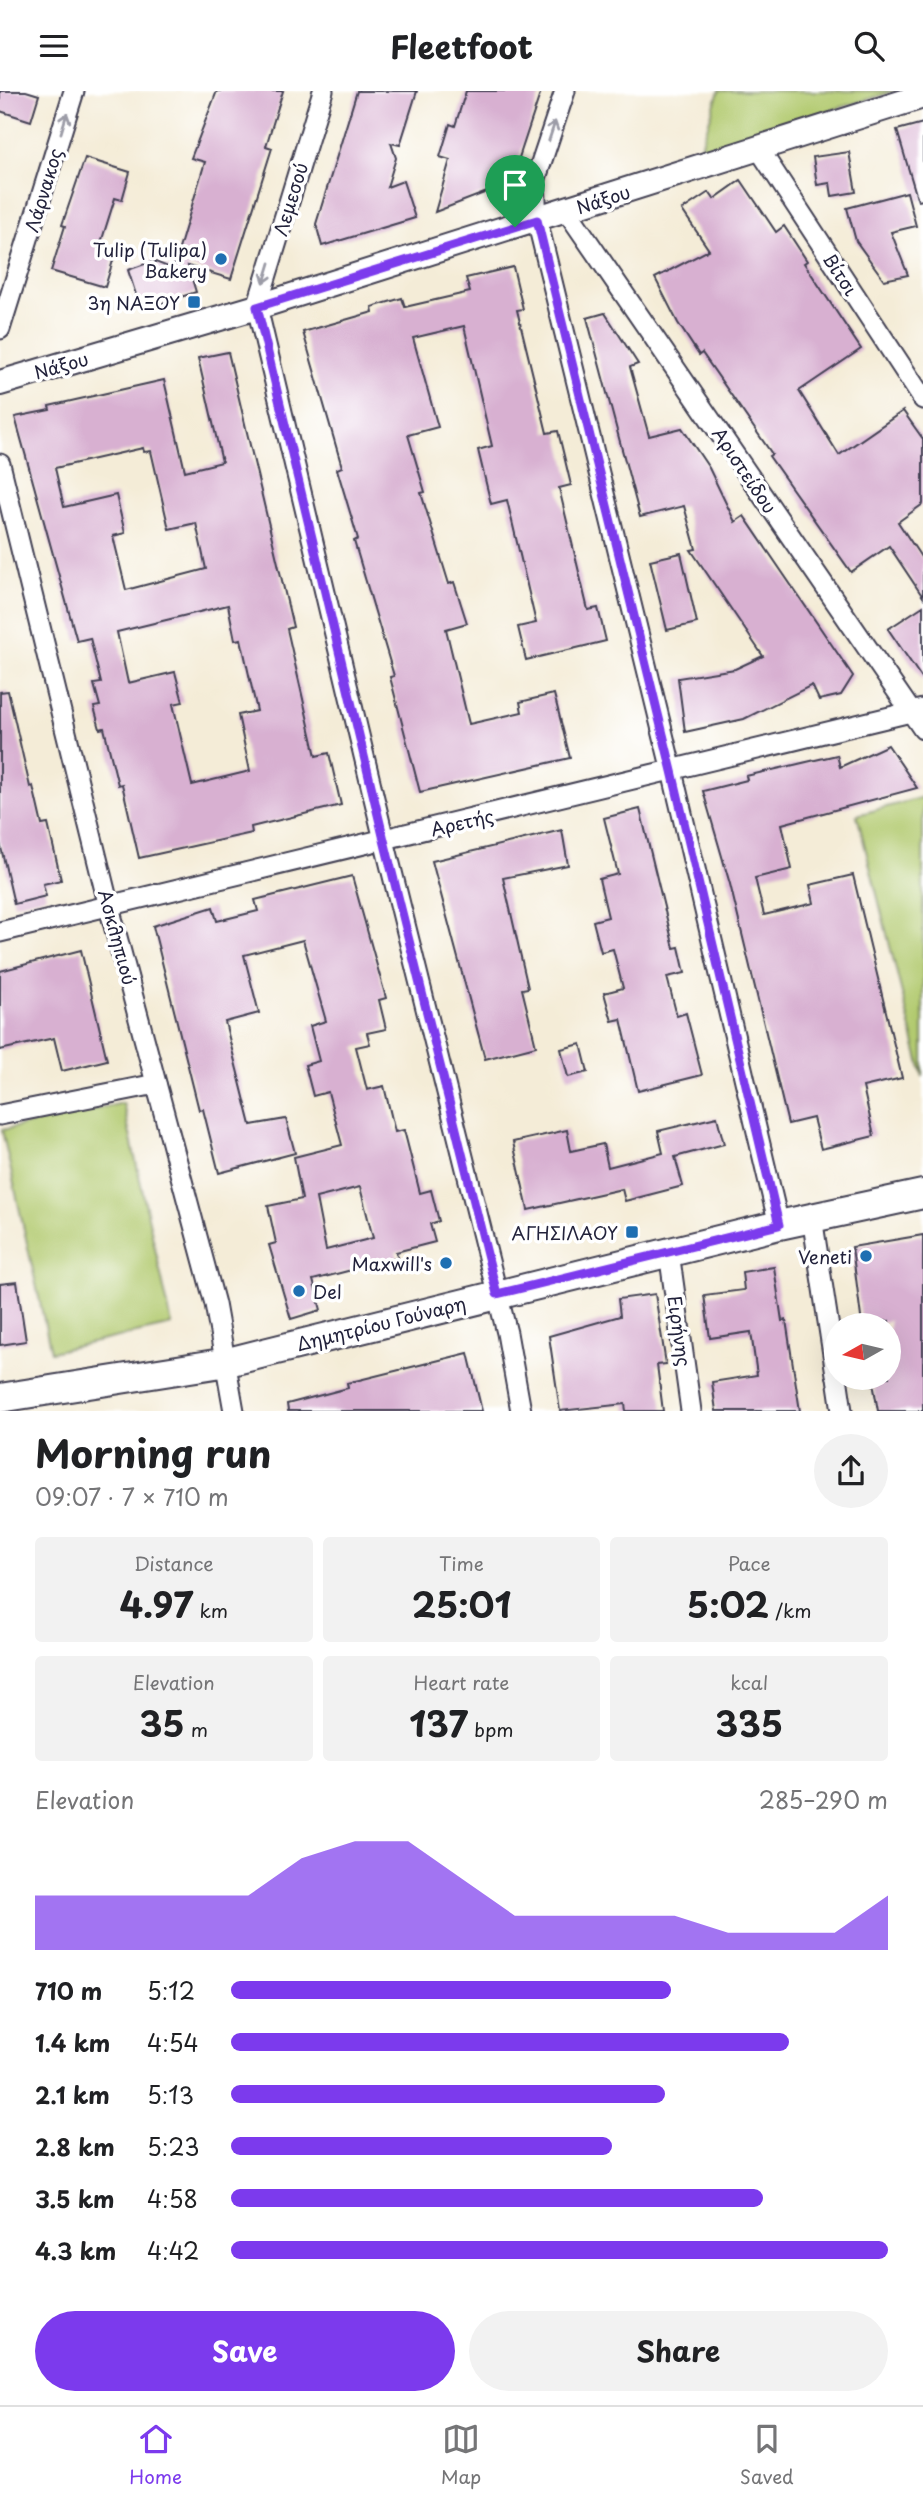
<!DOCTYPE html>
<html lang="en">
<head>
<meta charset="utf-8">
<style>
	body { margin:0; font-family:"Playpen Sans",sans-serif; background:#f2f2f2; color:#202124; height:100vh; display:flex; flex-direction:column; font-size:26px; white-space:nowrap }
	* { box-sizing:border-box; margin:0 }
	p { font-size:23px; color:#757577 }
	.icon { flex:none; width:38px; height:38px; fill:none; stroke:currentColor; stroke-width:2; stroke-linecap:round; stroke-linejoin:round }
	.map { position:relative; height:1320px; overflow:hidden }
	.side { display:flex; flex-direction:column; background:#fff; flex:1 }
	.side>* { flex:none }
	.needle { width:46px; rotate:262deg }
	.fabs { position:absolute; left:824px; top:1222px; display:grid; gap:14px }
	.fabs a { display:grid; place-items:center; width:77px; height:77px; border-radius:50%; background:#fff; box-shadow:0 7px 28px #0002; font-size:35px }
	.pin { position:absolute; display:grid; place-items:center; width:60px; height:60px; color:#fff; margin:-72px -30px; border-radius:50% 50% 50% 0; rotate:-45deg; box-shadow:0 0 7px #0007 }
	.pin .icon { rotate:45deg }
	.round { display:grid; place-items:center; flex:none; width:74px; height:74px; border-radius:37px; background:#f2f2f2 }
	.head { display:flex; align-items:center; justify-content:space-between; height:119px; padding:0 35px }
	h1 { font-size:38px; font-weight:700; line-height:52px }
	.metrics { display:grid; grid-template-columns:repeat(3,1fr); gap:10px; height:119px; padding:7px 35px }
	.metrics div { display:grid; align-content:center; border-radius:7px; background:#f2f2f2; text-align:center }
	.metrics b { font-size:35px; font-weight:700 }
	.metrics small { font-size:19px; font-weight:400 }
	.metrics p { font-size:19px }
	.chart { height:196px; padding:14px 35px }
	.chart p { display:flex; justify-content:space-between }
	.chart svg { width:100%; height:126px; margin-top:7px; fill:#7c3aed; opacity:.7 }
	.cta { display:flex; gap:14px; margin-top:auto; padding:14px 35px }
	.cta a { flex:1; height:80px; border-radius:42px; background:#7c3aed; color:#fff; font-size:28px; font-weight:700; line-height:80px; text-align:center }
	.cta a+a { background:#f2f2f2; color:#202124 }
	ul { padding:0 35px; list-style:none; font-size:23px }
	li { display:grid; grid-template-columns:112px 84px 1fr; align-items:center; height:52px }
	li i { height:18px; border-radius:9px; background:#7c3aed }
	header { display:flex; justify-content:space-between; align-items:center; height:91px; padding:0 35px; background:#fff; font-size:32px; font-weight:700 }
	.tab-bar { display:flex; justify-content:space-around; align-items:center; height:98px; border-top:2px solid #e0e0e0; background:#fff; font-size:19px; color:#757577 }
	.tab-bar a { display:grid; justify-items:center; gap:4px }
	.tab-bar .active { color:#7c3aed }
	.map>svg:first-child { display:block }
	.green { fill:#b2ca6f; stroke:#6a7655; stroke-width:2 }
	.building { fill:#d8b0d1; fill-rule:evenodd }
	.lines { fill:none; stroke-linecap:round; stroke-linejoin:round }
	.minor-casing { stroke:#424052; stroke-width:23 }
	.tertiary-casing { stroke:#424052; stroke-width:28 }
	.secondary-casing { stroke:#424052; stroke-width:32 }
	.minor { stroke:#fff; stroke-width:19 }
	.tertiary { stroke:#fff; stroke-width:24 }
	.secondary { stroke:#fff; stroke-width:28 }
	.oneway { stroke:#9c9ca7 }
	.route-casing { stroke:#fff; stroke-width:14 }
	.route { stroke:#7c3aed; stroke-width:9 }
	.poi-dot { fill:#1f6fb2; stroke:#fff; stroke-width:2.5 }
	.labels { text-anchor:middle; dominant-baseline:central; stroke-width:7; stroke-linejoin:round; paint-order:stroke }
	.street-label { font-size:18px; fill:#22223b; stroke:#fff }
	.poi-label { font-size:18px; fill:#22223b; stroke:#fff; text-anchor:end }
</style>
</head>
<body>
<header><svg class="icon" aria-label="menu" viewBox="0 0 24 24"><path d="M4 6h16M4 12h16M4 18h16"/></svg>Fleetfoot<svg class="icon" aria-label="search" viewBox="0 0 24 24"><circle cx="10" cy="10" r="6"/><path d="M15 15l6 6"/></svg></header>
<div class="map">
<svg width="923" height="1320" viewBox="0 0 923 1320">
	<rect width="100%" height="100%" fill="#fff"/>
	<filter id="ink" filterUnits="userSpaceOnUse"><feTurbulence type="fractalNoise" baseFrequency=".0143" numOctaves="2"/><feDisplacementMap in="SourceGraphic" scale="14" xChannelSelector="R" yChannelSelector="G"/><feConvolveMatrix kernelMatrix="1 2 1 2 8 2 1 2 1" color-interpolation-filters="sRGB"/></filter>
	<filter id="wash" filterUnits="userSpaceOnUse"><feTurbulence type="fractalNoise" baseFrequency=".00686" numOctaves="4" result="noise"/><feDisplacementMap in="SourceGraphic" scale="28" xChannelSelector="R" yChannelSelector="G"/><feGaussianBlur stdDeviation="1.57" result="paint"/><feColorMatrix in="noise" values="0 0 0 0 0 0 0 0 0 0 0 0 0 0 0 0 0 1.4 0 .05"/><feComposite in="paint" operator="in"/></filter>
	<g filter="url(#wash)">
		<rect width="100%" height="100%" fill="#f4ecd7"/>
		<g class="green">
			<polygon points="719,0 896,0 700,58"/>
			<polygon points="923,706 923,986 857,724"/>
			<polygon points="123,1012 172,1234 51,1261 2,1039"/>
		</g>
		<g id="blocks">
			<g class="building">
				<polygon points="0,0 26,0 39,4 31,30 0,20"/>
				<polygon points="217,0 283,0 266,55 272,57 231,188 188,175 196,201 141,219 128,179 153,170 173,178 205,71 191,67"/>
				<polygon points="357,0 417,0 400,54 391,52 396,67 387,96 403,90 415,127 322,155 316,133"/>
				<polygon points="466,0 541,0 512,88 493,82 487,101 435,121 450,69 440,66 450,33 455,35"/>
				<polygon points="923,32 923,109 918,110 897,39"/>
				<polygon points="849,61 856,101 832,105 830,92 817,94 813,66"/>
				<polygon points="85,67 130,81 122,109 115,107 99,158 115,163 105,196 51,180 65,135 62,134"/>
				<polygon points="741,89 776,141 784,135 807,170 804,172 861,258 799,300 839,364 903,320 923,348 923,413 898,431 923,469 923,506 889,455 851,481 769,365 772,363 702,262 699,264 678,232 655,187 709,159 682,119 709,101 714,108"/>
				<polygon points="907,101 916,135 891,141 908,184 884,189 856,150 847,117"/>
				<polygon points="513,176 523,218 517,219 547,342 558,340 571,394 559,397 588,519 598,517 606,550 526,569 518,536 536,532 507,409 491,413 478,359 492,355 464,235 413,247 438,336 408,344 425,401 421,402 449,493 454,491 467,532 446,538 469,633 522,621 520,611 554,603 570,667 420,701 390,586 394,585 354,450 358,448 337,378 342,376 303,241 373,221 372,216 402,207 405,216 470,201 466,187"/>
				<polygon points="605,222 638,273 630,276 649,345 682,337 709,377 735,431 744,425 853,585 841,604 819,609 812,594 744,628 685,641 678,587 735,578 763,565 691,459 696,458 684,415 640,426 587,227"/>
				<path d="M228 261 293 536 287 538 316 665 329 662 341 714 251 736 252 742 139 767 122 693 118 694 104 637 100 638 94 616 100 615 94 593 101 592 90 547 77 550 15 326 50 319 49 315 164 289 185 380 222 371 198 267ZM143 357 144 361 151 360 169 438 196 432 206 478 126 499 113 445 125 442 116 404 64 416 55 377ZM228 514 235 549 241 548 257 620 238 624 250 680 192 694 173 613 183 611 175 581 128 592 117 541Z"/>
				<polygon points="681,462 697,532 667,539 650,469"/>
				<polygon points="923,515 923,589 888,538"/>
				<polygon points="8,600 30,696 33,695 42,734 48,733 61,789 43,793 46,805 14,813 0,752 0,601"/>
				<polygon points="888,654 917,697 782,733 792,778 755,787 764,824 814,812 810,794 853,784 902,987 863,996 874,1045 821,1058 813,1027 788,1033 730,793 703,700 747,689 746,685 837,664 840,676"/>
				<polygon points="640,718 674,857 679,856 685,882 667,886 677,925 686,922 702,984 638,1000 621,928 612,930 604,902 623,897 613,858 601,861 593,830 608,826 599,788 618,783 604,727"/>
				<polygon points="562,739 568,774 503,787 528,897 522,898 536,955 485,968 432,770"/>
				<path d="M352 785 386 907 379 909 386 938 367 942 370 953 356 956 367 999 384 995 395 1041 404 1039 420 1102 431 1099 439 1130 430 1133 435 1151 396 1161 398 1167 313 1189 321 1219 291 1228 269 1154 276 1152 268 1115 302 1108 294 1066 342 1054 328 1001 313 1005 305 974 319 970 310 935 326 930 303 849 244 864 259 922 225 931 251 1034 286 1028 295 1062 219 1082 203 1018 199 1019 153 835 213 816 217 830 258 820 255 809ZM360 1096 373 1147 326 1159 316 1107Z"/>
				<polygon points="81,859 107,969 62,980 54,947 0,959 0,880"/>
				<polygon points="581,953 588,981 568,986 561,958"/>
				<polygon points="717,1026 724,1053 675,1066 683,1095 625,1110 622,1098 528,1119 513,1051 567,1039 571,1060 603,1053 608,1076 663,1062 658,1040"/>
				<polygon points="923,1144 923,1320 878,1320 872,1286 889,1286 889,1230 862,1234 852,1156"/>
				<polygon points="774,1176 782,1230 786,1229 800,1320 716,1320 712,1291 757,1284 751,1241 710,1247 704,1204 744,1199 742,1181"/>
				<polygon points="17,1191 26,1250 0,1254 0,1193"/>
				<polygon points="655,1203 666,1273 657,1274 663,1320 626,1320 625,1313 560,1320 549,1245 620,1225 618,1208"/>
				<polygon points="468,1262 482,1320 288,1320 287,1313 348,1297 347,1292"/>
			</g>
		</g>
	</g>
	<g filter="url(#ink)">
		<use href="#blocks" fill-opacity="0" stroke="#424052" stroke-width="2"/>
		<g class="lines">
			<defs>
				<g id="minor">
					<polyline points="323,0 257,216 384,749 507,1242 521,1320"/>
					<polyline points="565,0 535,90 537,129 672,680 779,1134"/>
					<polyline points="759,58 923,308"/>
					<polyline points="567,120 923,638"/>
					<polyline points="0,238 74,0"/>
					<polyline points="0,373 109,816 215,1213 234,1320"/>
					<polyline points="0,841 923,618"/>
					<polyline points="0,1024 156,993"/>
					<polyline points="812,1126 836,1283"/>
					<polyline points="669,1161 691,1320"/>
					<polyline points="837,1286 842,1320"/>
				</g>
				<polyline id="tertiary" points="0,292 257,216 923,5"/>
				<polyline id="secondary" points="0,1307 228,1271 779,1134 923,1103"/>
			</defs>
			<use href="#minor" class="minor-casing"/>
			<use href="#tertiary" class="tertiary-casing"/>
			<use href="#secondary" class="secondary-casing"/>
			<use href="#minor" class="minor"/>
			<use href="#tertiary" class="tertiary"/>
			<use href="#secondary" class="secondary"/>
		</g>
		<defs><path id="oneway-shaft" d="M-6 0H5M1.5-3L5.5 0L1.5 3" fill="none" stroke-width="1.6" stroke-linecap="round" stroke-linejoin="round" transform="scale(1.75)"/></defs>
		<g class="oneway">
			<use href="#oneway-shaft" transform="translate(64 32) rotate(-73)"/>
			<use href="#oneway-shaft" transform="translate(552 40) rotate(-72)"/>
			<use href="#oneway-shaft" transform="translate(267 182) rotate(107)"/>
		</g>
	</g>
	<g class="lines" filter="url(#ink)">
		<defs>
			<polygon id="route" points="537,129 672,680 779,1134 497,1203 384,749 257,216"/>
		</defs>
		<use href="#route" class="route-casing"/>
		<use href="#route" class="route"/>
	</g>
	<g class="poi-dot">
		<circle cx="221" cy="168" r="7"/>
		<rect x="187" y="204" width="14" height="14" rx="3.5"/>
		<rect x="625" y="1134" width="14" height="14" rx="3.5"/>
		<circle cx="866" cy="1165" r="7"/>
		<circle cx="446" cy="1172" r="7"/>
		<circle cx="299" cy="1200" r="7"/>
	</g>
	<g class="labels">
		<g class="street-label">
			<text transform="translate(43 99) rotate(-73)">Λάρνακος</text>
			<text transform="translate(290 108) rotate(-73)">Λεμεσού</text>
			<text transform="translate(603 108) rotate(-18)">Νάξου</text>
			<text transform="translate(841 183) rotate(57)">Βίτσι</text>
			<text transform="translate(61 274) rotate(-16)">Νάξου</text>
			<text transform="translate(745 379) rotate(56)">Αριστείδου</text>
			<text transform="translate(462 731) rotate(-13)">Αρετής</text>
			<text transform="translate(118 846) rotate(75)">Ασκληπιού</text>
			<text transform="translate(381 1232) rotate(-14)">Δημητρίου Γούναρη</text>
			<text transform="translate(680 1240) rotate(82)">Ειρήνης</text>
		</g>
		<g class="poi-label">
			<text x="207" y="158">Tulip (Tulipa)<tspan x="207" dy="21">Bakery</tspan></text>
			<text x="180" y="211">3η ΝΑΞΟΥ</text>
			<text x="618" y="1141">ΑΓΗΣΙΛΑΟΥ</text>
			<text x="852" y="1165">Veneti</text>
			<text x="432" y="1172">Maxwill's</text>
			<text x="313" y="1200" text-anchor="start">Del</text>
		</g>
	</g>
</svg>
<div class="fabs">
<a><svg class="needle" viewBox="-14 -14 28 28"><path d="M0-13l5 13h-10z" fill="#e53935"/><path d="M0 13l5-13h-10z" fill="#757577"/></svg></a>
</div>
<div class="pin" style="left:515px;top:136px;background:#1e9e55"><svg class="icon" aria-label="arrive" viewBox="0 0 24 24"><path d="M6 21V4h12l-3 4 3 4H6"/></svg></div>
</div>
<section class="side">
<div class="head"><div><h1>Morning run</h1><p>09:07 · 7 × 710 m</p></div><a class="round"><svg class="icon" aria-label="share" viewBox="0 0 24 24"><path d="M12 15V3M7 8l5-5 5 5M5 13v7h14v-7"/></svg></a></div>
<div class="metrics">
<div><p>Distance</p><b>4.97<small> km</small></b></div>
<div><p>Time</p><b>25:01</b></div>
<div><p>Pace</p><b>5:02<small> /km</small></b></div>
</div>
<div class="metrics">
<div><p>Elevation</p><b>35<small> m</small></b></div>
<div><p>Heart rate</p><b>137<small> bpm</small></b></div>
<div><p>kcal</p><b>335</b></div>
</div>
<div class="chart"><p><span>Elevation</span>285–290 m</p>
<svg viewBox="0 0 160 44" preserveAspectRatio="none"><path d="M0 44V25L10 25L20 25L30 25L40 25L50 12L60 6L70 6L80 19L90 32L100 32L110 32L120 32L130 38L140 38L150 38L160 25V44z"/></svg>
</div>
<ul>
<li><b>710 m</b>5:12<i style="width:67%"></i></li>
<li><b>1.4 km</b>4:54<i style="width:85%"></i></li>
<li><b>2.1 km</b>5:13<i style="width:66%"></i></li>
<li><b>2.8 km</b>5:23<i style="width:58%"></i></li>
<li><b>3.5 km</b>4:58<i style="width:81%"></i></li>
<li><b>4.3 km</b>4:42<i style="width:100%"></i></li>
</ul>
<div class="cta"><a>Save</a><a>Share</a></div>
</section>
<nav class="tab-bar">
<a class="active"><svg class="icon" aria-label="home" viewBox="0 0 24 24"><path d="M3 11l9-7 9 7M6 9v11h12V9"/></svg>Home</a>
<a><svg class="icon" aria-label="map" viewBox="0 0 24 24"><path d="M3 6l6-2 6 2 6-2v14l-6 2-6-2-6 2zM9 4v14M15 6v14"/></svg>Map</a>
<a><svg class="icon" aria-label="saved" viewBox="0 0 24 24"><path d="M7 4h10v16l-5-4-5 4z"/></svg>Saved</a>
</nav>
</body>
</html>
